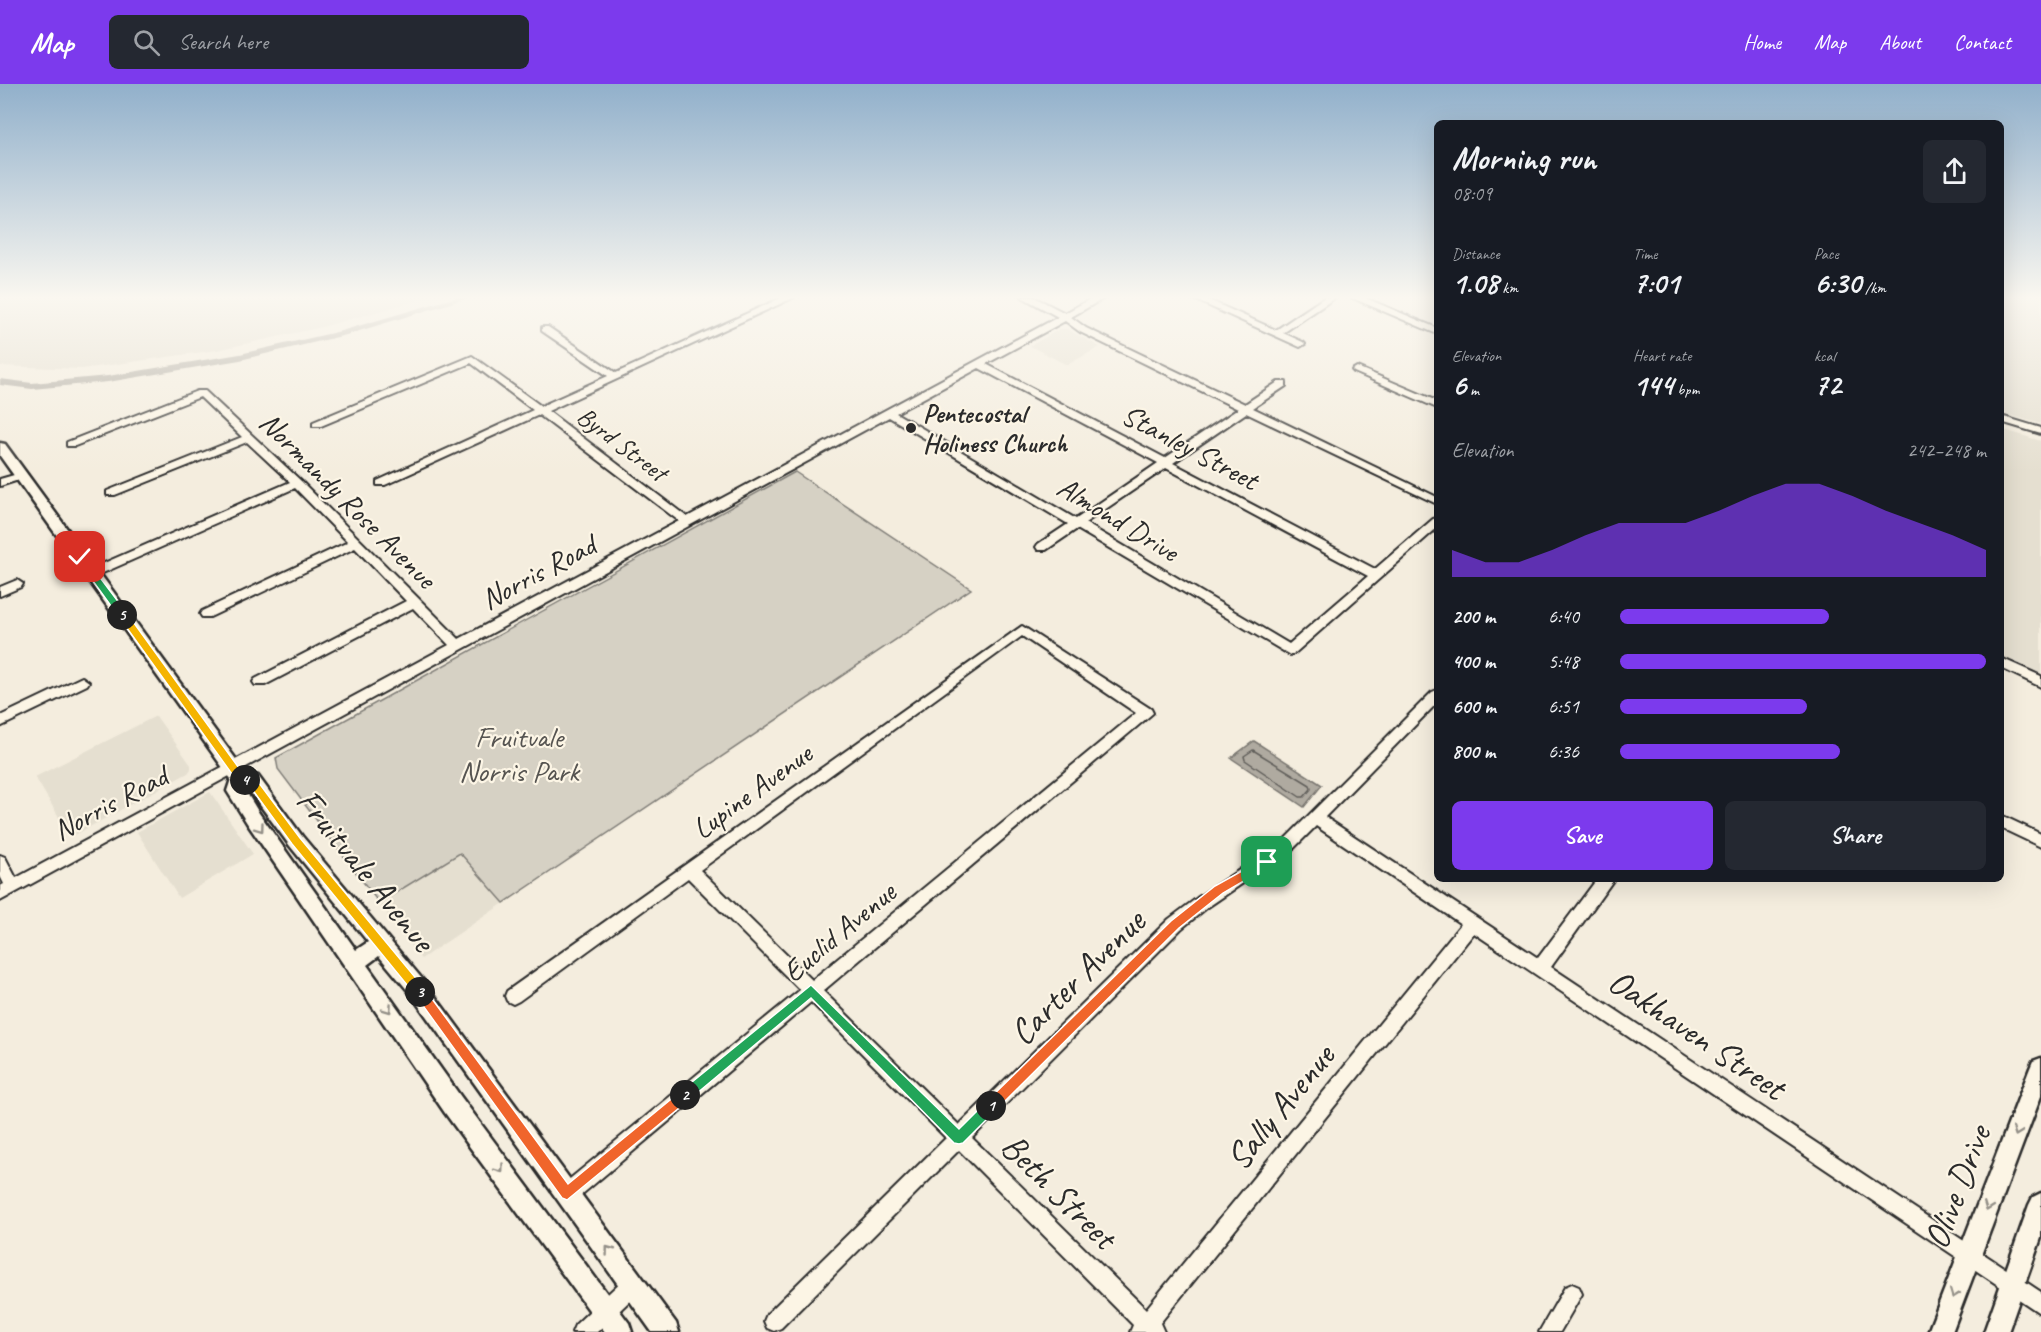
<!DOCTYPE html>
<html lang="en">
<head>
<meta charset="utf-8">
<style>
	body { margin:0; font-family:Caveat,sans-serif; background:#242831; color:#f1f3f6; height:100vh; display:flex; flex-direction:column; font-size:22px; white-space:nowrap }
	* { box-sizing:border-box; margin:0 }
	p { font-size:20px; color:#9ea1a6 }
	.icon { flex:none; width:33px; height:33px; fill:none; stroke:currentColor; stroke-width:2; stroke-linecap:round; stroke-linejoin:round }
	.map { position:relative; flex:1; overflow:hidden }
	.panel { position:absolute; left:1434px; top:36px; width:570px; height:762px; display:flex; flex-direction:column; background:#171b24; border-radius:9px; box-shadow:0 6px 24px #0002 }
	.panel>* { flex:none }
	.pin { position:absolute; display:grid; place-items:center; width:51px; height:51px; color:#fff; margin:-26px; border-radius:12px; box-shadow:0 3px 9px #0006 }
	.km { position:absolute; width:30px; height:30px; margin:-15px; border-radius:50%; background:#222; color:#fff; font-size:16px; line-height:30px; text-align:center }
	.round { display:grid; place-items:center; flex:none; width:63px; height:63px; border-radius:9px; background:#242831 }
	.head { display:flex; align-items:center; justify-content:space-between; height:102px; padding:0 18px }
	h1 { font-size:33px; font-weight:600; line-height:45px }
	.figures { display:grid; grid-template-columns:repeat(3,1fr); gap:9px; height:102px; padding:6px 18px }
	.figures div { display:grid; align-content:center }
	.figures b { font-size:30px; font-weight:600 }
	.figures small { font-size:16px; font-weight:400 }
	.figures p { font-size:16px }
	.chart { height:168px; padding:12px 18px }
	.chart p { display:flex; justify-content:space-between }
	.chart svg { width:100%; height:108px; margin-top:6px; fill:#7c3aed; opacity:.7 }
	.primary-button { display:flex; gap:12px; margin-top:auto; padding:12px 18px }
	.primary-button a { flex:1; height:69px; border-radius:9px; background:#7c3aed; color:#fff; font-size:24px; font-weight:600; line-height:69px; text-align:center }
	.primary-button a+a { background:#242831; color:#f1f3f6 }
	ul { padding:0 18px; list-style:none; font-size:20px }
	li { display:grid; grid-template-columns:96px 72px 1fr; align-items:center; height:45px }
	li i { height:15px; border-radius:8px; background:#7c3aed }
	header { display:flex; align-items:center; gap:36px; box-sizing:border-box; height:84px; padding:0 30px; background:#7c3aed; color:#fff }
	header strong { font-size:28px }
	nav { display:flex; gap:33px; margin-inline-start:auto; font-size:21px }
	.search { width:420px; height:54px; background:#242831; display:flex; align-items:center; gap:15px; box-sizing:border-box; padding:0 21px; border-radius:9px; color:#9ea1a6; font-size:22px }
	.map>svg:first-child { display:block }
	.built { fill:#e5dfd0 }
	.green { fill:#d6d1c4; stroke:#807e78; stroke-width:1.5 }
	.water { fill:#afaaa0; stroke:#7a7771; stroke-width:1.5 }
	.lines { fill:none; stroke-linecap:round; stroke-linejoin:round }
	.shore { stroke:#605e5a; stroke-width:1.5 }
	.canal { fill:#afaaa0; fill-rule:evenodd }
	.minor-casing { stroke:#2b2b2b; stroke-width:4 }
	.major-casing { stroke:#2b2b2b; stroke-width:5 }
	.minor { fill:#fcf5e5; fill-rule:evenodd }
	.major { fill:#fcf5e5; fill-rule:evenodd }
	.oneway { stroke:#949088 }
	.split-1 { fill:#f0652b; stroke:#fff; stroke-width:1.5 }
	.split-2 { fill:#22a559; stroke:#fff; stroke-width:1.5 }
	.split-3 { fill:#f0652b; stroke:#fff; stroke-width:1.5 }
	.split-4 { fill:#f5b400; stroke:#fff; stroke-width:1.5 }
	.split-5 { fill:#f5b400; stroke:#fff; stroke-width:1.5 }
	.split-6 { fill:#22a559; stroke:#fff; stroke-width:1.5 }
	.poi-dot { fill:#2b2b2b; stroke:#fcf5e5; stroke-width:2 }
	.labels { text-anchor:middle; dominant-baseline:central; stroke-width:4.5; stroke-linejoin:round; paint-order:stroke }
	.far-poi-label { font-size:26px; font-weight:bold; fill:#2b2b2b; stroke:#fcf5e5; text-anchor:start }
	.far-street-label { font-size:26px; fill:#2b2b2b; stroke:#fcf5e5 }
	.street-label { font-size:30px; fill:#2b2b2b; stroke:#fcf5e5 }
	.park-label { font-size:30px; fill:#565451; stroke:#fcf5e5 }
	.near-street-label { font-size:36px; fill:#2b2b2b; stroke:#fcf5e5 }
</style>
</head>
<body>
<header>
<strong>Map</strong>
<div class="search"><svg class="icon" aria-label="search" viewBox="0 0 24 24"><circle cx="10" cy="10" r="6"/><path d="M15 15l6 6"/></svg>Search here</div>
<nav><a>Home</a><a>Map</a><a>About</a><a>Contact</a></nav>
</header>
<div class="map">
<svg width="2041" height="1248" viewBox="0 0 2041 1248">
	<rect width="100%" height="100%" fill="#f4edde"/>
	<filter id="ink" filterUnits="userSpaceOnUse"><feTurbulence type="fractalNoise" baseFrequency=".0167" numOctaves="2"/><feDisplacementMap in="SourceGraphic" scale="12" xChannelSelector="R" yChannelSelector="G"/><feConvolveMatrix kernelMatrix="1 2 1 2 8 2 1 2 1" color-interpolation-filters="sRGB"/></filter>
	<g filter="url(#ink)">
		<g class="built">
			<polygon points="0,213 430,213 322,243 217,266 82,285 0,282"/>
			<polygon points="2001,213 2041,213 2041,340 2001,329"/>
			<polygon points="1060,245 1067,245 1100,263 1067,281 1030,262"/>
			<polygon points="2001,345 2041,357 2041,594 2001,576"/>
			<polygon points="156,632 191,681 191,685 188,689 71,753 35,693"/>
			<polygon points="210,708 253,770 179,814 137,748"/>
			<polygon points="460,769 504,819 421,875 379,819"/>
		</g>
		<polygon class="green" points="795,388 971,505 504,819 460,769 379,819 278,685 276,674"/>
		<polygon class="water" points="1254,657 1322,701 1304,723 1231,674"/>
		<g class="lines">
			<polygon class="shore" points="1253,666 1310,701 1311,705 1304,713 1300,713 1245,676 1244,672"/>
			<polygon class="canal" points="457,213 471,213 346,251 240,276 108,298 32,305 0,301 0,295 32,299 108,292 240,270 341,247"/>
			<defs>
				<g id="minor">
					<path d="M783 213H795L548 327 687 433 1058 233 1022 213H1034L1065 229 1094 213H1106L1071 233 1086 244 1245 320 1278 298H1286V302L1253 324 1437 413V420L1246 329 1173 379 1375 485 1433 435 1437 434V444L1295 569 1290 571 1077 445 1046 466H1038L1036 463 1038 460 1068 440 889 333 0 817V802L4 800 0 792V771L5 773 16 794 449 561 413 524 265 601H255L253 598 255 595 406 517 355 464 210 533H202L200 530 202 527 348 458 295 404 96 492H88L86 489 88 486 290 398 247 358 115 411H107V407L242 353 200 313 75 362H67V358L197 307H205L301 397 459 555 679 437 539 331 385 401H377V397L533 326 471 279 321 342H313V338L472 272 541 322 608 292 542 247V243H548L616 289ZM1065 237 1080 248 1238 325 1165 374 986 280ZM979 284 1158 379 1076 435 896 329ZM1166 384 1368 492 1289 560 1085 439Z"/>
					<polygon points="1189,213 1202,213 1276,246 1325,213 1336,213 1283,249 1303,258 1305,260 1300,263"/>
					<polygon points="1350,213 1363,213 1437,244 1437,250"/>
					<polygon points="1357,283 1437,317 1437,324 1354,288 1352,286"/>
					<polygon points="2001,332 2041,344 2041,350 2001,338"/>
					<polygon points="21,389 25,390 25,394 0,402 0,395"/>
					<polygon points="17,496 23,500 21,503 0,512 0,503"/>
					<path d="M1022 542 1151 625 1153 629 823 907 959 1041 1169 835 1197 814 1283 757 1432 608 1437 606V619L1325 733 1538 874 1597 795H1614L1551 883 2041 1208V1230L1474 849 1160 1239 1164 1248H1130L1133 1241 959 1066 781 1244 774 1247 767 1244 764 1237 767 1230 946 1054 811 918 574 1117 567 1119 560 1117 558 1110 560 1103 800 906 688 794 519 917 513 920 507 917 505 912 507 907ZM1022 552 1136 629 812 896 700 786ZM1316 742 1461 840 1146 1225 972 1054 1181 845 1208 823 1293 765Z"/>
					<polygon points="2001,574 2041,592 2041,603 2001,584"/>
					<polygon points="82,593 89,598 87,601 0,643 0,632"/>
					<polygon points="2001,731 2041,750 2041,763 2001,744"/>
					<polygon points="634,1189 641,1192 644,1199 641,1206 597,1248 572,1248 575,1241 627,1192"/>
					<polygon points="1572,1200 1579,1203 1582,1210 1560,1248 1539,1248 1565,1203"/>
				</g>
				<g id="major">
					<path d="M0 359 5 360 246 689 258 692 302 752 423 896 676 1239 679 1248H652L409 908 379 872 367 881 461 1013 629 1239 632 1248H605L445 1029 247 739 227 707 231 695 0 372ZM246 702 290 762 368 858 356 866 259 729 245 706Z"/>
					<polygon points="2041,974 2041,1012 1952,1248 1928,1248 2030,984 2033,977"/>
					<polygon points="2041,1109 2041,1154 2008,1248 1984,1248 2029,1121 2033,1113"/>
				</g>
			</defs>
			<use href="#minor" class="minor-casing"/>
			<use href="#major" class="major-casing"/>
			<use href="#minor" class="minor"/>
			<use href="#major" class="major"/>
		</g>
		<defs><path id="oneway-chevron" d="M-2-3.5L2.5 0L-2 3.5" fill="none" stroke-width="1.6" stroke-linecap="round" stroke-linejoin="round" transform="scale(1.5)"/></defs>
		<g class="oneway">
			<use href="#oneway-chevron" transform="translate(260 744) rotate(54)"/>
			<use href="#oneway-chevron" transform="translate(388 925) rotate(55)"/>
			<use href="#oneway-chevron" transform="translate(2017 1048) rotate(111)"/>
			<use href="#oneway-chevron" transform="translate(500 1085) rotate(54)"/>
			<use href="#oneway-chevron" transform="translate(1988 1123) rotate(111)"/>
			<use href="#oneway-chevron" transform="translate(609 1166) rotate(-127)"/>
			<use href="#oneway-chevron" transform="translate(1954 1210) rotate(111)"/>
		</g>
	</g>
	<linearGradient id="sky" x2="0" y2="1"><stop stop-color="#91b0cb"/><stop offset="0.55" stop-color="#faf7f0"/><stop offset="1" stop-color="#faf7f0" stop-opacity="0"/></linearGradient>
	<rect width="2041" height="388" fill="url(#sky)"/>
	<polygon class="split-1" points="1267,773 1272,778 1271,781 1223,809 1179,844 996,1026 991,1028 987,1026 985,1022 987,1017 1171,837 1215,802"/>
	<polygon class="split-2" points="811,901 959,1045 987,1017 991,1016 996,1017 998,1022 996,1026 963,1059 959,1060 954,1059 811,914 690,1015 685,1017 681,1015 679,1011 681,1007"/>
	<polygon class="split-3" points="420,903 424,904 568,1100 681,1007 685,1005 690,1007 692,1011 690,1015 567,1116 562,1114 416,912 414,908"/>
	<polygon class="split-4" points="245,692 256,695 300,754 424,904 424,912 416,912 292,760 249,701 242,699 242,693"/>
	<polygon class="split-5" points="122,527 126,528 244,691 249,693 249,699 237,697 119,533 118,531"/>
	<polygon class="split-6" points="80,470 83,471 126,528 126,533 119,533 77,475 76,473"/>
	<circle class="poi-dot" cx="911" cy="344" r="6"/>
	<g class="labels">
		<g class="far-poi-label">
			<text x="923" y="329">Pentecostal<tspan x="923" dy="30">Holiness Church</tspan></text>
		</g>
		<g class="far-street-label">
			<text transform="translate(622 360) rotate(37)">Byrd Street</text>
		</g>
		<g class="street-label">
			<text transform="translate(1190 363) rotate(28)">Stanley Street</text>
			<text transform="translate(348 416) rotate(45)">Normandy Rose Avenue</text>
			<text transform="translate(1118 435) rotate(31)">Almond Drive</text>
			<text transform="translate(538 488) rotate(-28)">Norris Road</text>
			<text transform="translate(752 707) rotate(-36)">Lupine Avenue</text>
			<text transform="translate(110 719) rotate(-28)">Norris Road</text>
			<text transform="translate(839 848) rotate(-40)">Euclid Avenue</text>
		</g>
		<g class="park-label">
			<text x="519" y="653">Fruitvale<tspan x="519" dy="34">Norris Park</tspan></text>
		</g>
		<g class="near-street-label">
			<text transform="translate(366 786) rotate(51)">Fruitvale Avenue</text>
			<text transform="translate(1077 893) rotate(-45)">Carter Avenue</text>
			<text transform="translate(1697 950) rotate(34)">Oakhaven Street</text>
			<text transform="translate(1280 1023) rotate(-51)">Sally Avenue</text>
			<text transform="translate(1957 1103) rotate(-69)">Olive Drive</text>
			<text transform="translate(1059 1107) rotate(45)">Beth Street</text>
		</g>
	</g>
</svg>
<div class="pin" style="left:1267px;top:778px;background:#1e9e55"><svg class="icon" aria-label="arrive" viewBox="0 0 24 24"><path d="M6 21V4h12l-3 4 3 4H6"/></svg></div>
<div class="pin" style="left:80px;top:473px;background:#d93025"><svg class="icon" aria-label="check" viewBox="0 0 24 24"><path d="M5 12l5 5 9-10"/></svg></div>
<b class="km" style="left:991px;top:1022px">1</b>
<b class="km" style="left:685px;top:1011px">2</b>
<b class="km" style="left:420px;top:908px">3</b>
<b class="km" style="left:245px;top:696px">4</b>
<b class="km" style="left:122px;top:531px">5</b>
<section class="panel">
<div class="head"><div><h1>Morning run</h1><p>08:09</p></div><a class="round"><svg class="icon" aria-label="share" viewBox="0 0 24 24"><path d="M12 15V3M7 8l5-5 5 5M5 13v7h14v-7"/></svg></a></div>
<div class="figures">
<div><p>Distance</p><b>1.08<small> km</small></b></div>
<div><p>Time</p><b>7:01</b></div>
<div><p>Pace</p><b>6:30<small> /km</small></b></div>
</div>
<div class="figures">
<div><p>Elevation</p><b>6<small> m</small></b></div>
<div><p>Heart rate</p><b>144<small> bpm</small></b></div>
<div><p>kcal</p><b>72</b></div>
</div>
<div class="chart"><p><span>Elevation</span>242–248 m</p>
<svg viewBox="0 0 160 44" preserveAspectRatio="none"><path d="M0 44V33L10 38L20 38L30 33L40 27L50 22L60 22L70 22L80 17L90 11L100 6L110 6L120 11L130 17L140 22L150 27L160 33V44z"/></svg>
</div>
<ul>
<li><b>200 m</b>6:40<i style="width:57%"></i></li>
<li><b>400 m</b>5:48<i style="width:100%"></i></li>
<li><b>600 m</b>6:51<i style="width:51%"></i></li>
<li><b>800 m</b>6:36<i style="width:60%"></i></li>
</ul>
<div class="primary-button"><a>Save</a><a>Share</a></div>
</section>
</div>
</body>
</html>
